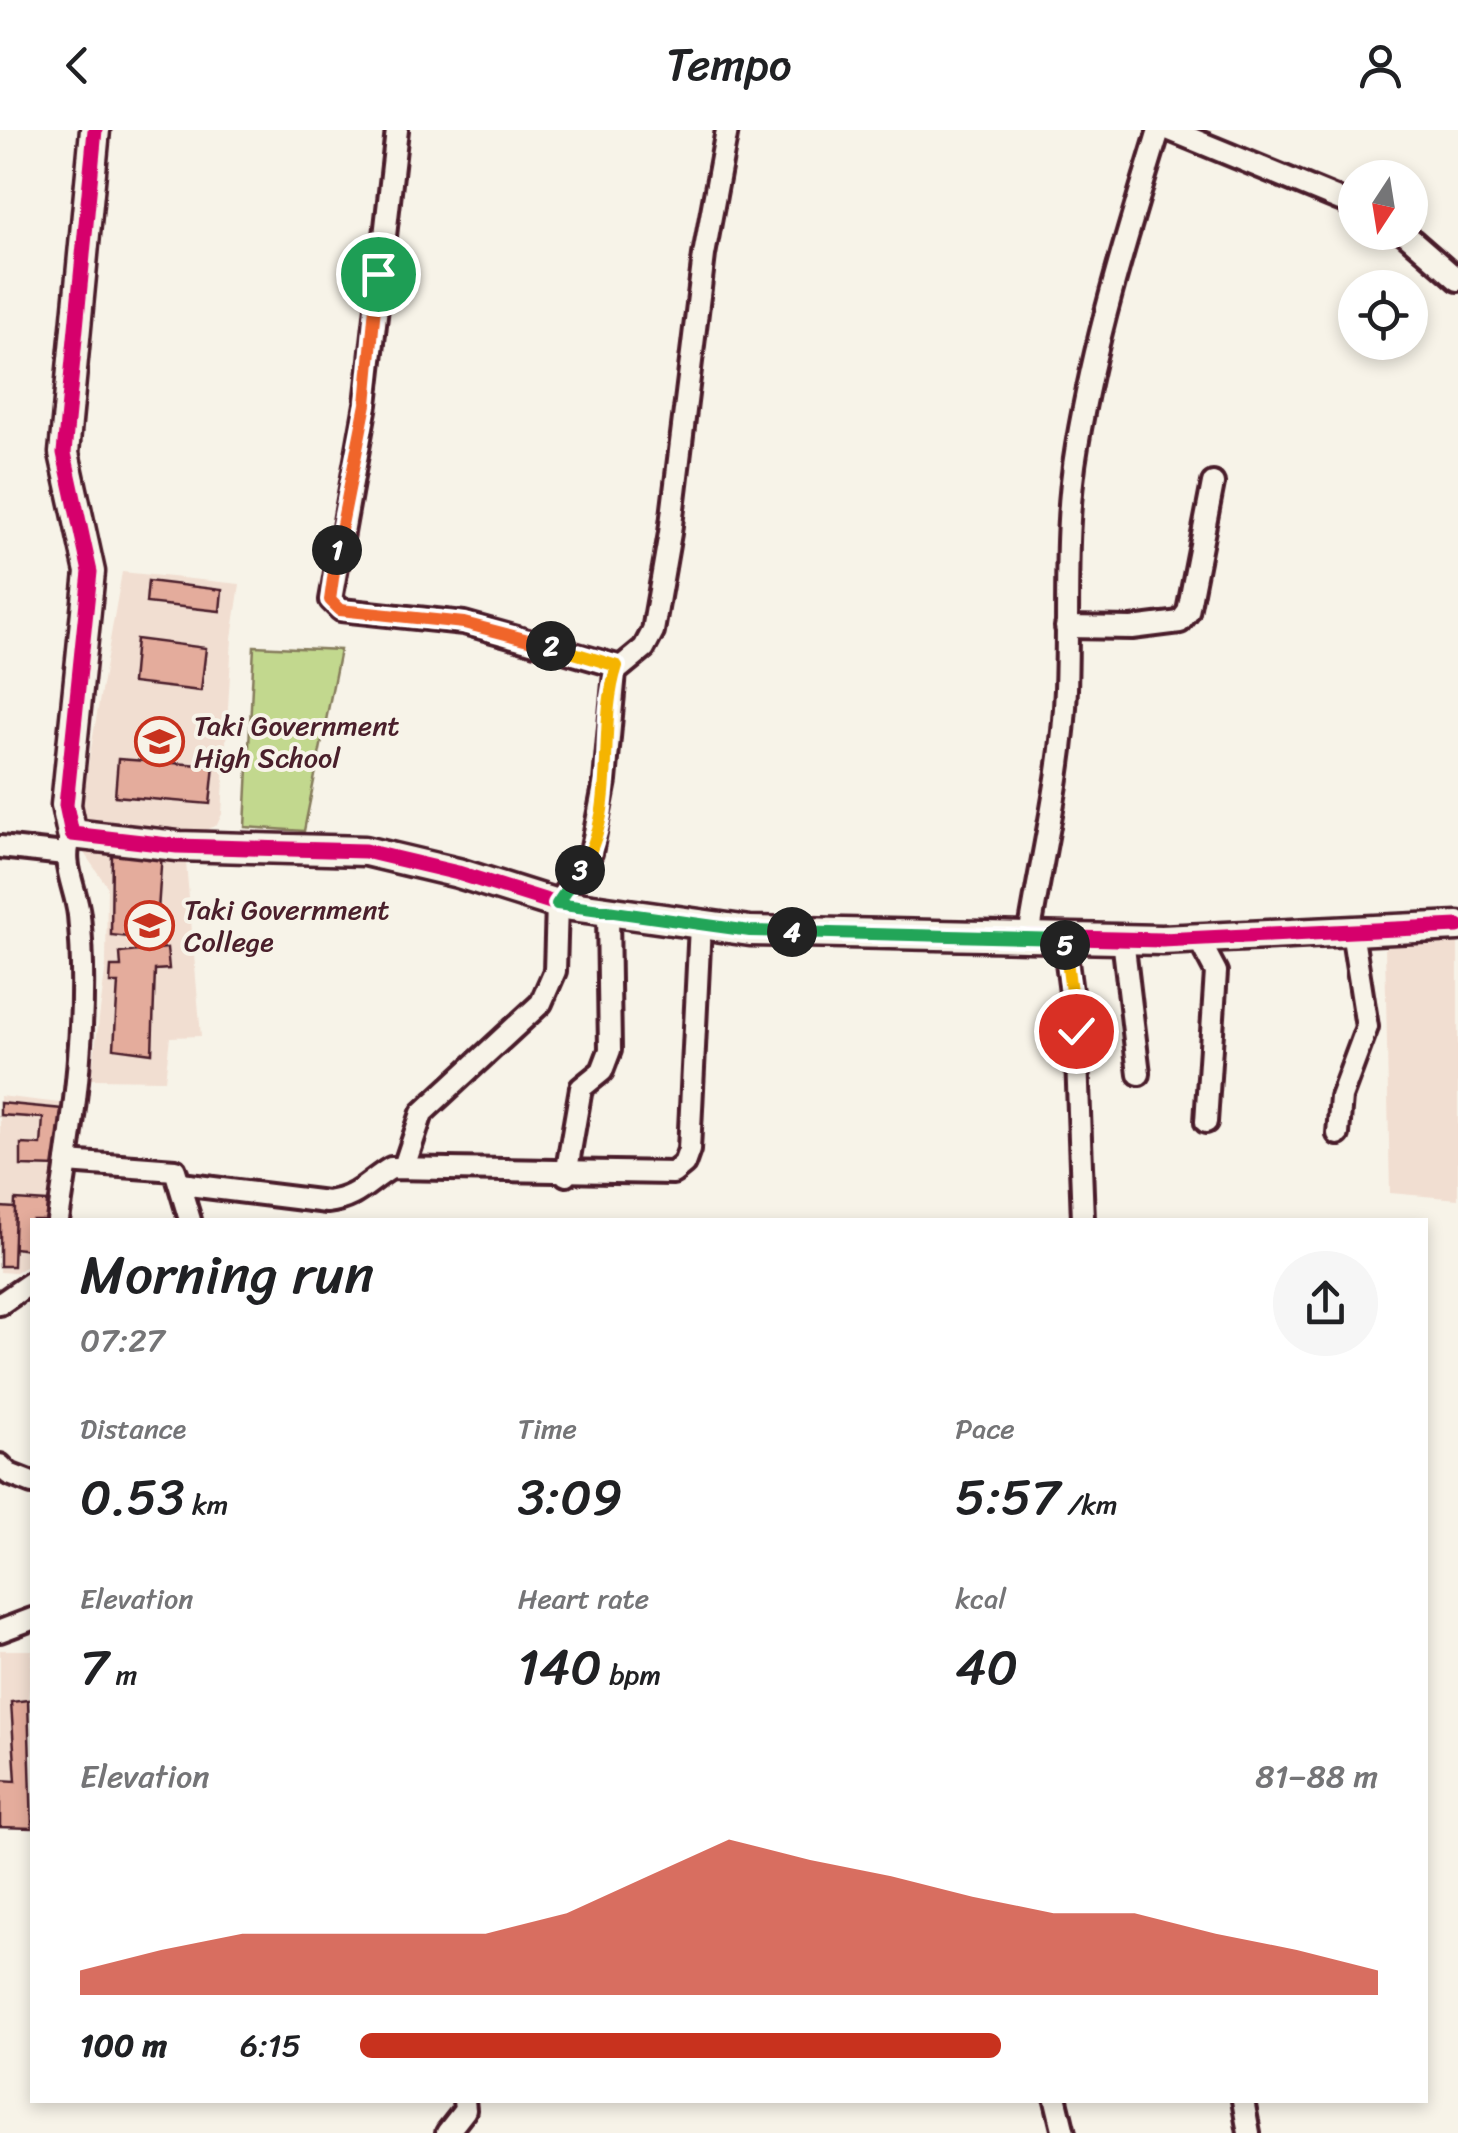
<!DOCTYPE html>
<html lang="en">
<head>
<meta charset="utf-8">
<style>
	body { margin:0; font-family:Sriracha,sans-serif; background:#f6f6f6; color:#202124; height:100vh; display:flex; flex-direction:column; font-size:38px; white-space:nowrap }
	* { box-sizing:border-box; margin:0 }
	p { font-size:32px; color:#757577 }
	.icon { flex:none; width:55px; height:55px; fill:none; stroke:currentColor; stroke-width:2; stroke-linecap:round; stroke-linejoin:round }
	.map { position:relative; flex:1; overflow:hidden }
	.details { position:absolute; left:30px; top:1088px; width:1398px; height:885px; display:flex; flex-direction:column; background:#fff; border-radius:0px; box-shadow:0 5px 15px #0003 }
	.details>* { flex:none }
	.needle { width:65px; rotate:192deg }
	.tools { position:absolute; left:1338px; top:30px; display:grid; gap:20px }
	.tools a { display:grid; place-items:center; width:90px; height:90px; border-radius:50%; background:#fff; box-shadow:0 5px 15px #0003; font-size:50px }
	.pin { position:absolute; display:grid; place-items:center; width:85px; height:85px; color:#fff; margin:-42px; border:5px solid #fff; border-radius:50%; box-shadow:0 2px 10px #0007 }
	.km { position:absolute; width:50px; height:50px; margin:-25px; border-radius:50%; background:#222; color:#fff; font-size:28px; line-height:50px; text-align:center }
	.round { display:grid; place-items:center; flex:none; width:105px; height:105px; border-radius:52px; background:#f6f6f6 }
	.headline { display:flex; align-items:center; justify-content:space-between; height:170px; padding:0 50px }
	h1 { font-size:55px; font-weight:600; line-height:75px }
	.stats { display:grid; grid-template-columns:repeat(3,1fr); gap:15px; height:170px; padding:10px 50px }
	.stats div { display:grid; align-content:center }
	.stats b { font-size:50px; font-weight:600 }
	.stats small { font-size:28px; font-weight:400 }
	.stats p { font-size:28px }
	.chart { height:280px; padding:20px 50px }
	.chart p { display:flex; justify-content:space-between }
	.chart svg { width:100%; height:180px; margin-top:10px; fill:#c8321e; opacity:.7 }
	ul { padding:0 50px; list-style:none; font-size:32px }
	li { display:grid; grid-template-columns:160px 120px 1fr; align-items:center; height:75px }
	li i { height:25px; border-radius:12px; background:#c8321e }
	header { display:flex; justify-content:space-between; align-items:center; height:130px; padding:0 50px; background:#fff; font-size:45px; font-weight:600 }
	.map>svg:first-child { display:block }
	.built { fill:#f1ded1 }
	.green { fill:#c2d88e; stroke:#867c5c; stroke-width:2.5 }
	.building { fill:#e4ac9c; stroke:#4a1f2b; stroke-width:2.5 }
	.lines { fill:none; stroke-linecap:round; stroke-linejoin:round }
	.street-casing { stroke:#4a1f2b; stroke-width:28 }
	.secondary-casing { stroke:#4a1f2b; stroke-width:35 }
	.street { stroke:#f7f3e8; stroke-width:20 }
	.secondary { stroke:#f7f3e8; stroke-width:28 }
	.cycleway-casing { stroke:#f7f3e8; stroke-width:21 }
	.cycleway { stroke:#d6006c; stroke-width:15 }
	.split-1-casing { stroke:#fff; stroke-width:20 }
	.split-2-casing { stroke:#fff; stroke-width:20 }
	.split-3-casing { stroke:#fff; stroke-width:20 }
	.split-4-casing { stroke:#fff; stroke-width:20 }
	.split-5-casing { stroke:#fff; stroke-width:20 }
	.split-6-casing { stroke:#fff; stroke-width:20 }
	.split-1 { stroke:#f0652b; stroke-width:12 }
	.split-2 { stroke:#f0652b; stroke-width:12 }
	.split-3 { stroke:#f5b400; stroke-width:12 }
	.split-4 { stroke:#22a559; stroke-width:12 }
	.split-5 { stroke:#22a559; stroke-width:12 }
	.split-6 { stroke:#f5b400; stroke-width:12 }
	.labels { text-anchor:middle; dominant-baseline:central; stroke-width:8; stroke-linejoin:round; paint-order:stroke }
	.poi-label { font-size:28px; fill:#4a1f2b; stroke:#f7f3e8; text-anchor:start }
</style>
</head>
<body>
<header><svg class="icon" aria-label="back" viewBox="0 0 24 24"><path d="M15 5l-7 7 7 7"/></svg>Tempo<svg class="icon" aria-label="person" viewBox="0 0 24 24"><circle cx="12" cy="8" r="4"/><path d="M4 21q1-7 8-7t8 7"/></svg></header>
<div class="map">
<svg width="1458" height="2003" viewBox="0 0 1458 2003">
	<rect width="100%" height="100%" fill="#f7f3e8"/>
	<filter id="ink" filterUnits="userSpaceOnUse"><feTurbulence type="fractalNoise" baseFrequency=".01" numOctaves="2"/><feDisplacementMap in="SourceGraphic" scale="20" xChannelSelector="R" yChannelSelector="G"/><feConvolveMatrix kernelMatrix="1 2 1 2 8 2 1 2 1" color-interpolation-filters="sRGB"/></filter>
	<g filter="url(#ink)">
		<g class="built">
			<polygon points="122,442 240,454 232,508 222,684 217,695 184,709 76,703"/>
			<polygon points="77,713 185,721 201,906 170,907 165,950 91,949 106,835 107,756"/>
			<polygon points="1458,812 1458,1069 1390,1063 1385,816"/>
			<polygon points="0,966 68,974 51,1090 32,1090 32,1133 14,1143 0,1142"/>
			<polygon points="0,1520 32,1520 28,1570 32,1698 0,1697"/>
		</g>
		<polygon class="green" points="254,516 340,520 304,701 245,697"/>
		<g class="building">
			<polygon points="148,451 222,460 220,481 146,473"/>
			<polygon points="136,509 206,518 201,561 132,553"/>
			<polygon points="118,629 214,636 210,674 115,666"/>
			<polygon points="112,722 162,722 156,810 111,805"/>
			<polygon points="167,818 169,839 155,840 152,923 114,918 118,853 110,853 111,837 121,837 120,823"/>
			<polygon points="0,973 62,979 61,1037 21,1036 21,1014 41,1015 43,988 0,985"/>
			<polygon points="15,1070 47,1072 46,1090 32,1090 32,1120 13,1118"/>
			<polygon points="0,1077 15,1078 13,1136 0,1136"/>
			<polygon points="28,1570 32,1698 0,1697 0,1650 16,1651 11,1572"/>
		</g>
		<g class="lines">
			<defs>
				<g id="street">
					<polyline points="397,0 366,274 331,470 341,480 464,493 617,536"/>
					<polyline points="1170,0 1355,76"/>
					<polyline points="1403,102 1458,150"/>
					<polyline points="1066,497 1132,498 1180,492 1188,482 1213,353"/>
					<polyline points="0,717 65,724"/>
					<path d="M1029 807C1042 725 1063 642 1066 559 1069 478 1063 397 1077 316 1095 208 1127 105 1159 0"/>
					<polyline points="1198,808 1216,842 1206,992"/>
					<polyline points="1064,809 1076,901 1083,1090"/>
					<polyline points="1123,809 1139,944"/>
					<polyline points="1338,1004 1341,967 1367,897 1352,801"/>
					<polyline points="67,1032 175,1040 190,1090"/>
					<polyline points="404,1037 422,983 541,873 555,841 557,774 591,723 605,651 615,542 644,518 653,501 670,403 704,125 727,0"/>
					<polyline points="566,1045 581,958 602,941 610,920 608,783"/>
					<path d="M181 1054 327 1072C357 1069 367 1052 391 1038L673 1043 684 1034 689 1020 700 795"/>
					<path d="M58 1090C74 990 89 886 79 785 76 757 59 732 72 704"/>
					<polyline points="0,1174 32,1152"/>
					<polyline points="0,1335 9,1344 32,1353"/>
					<polyline points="0,1501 32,1489"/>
					<polyline points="1056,1970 1064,2003"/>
					<polyline points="1243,1970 1249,2003"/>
					<polyline points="447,2003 465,1980 464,1970"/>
				</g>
				<polyline id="secondary" points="95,0 64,323 90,442 66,675 72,704 177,716 365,721 458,743 557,774 750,801 1162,810 1458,796"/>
			</defs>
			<use href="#street" class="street-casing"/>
			<use href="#secondary" class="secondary-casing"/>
			<use href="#street" class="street"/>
			<use href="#secondary" class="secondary"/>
			<defs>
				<polyline id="cycleway" points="95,0 64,323 90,442 66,675 72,704 177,716 365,721 458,743 557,774 750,801 1162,810 1458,796"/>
			</defs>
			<use href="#cycleway" class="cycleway-casing"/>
			<use href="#cycleway" class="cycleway"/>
		</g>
	</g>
	<g class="lines" filter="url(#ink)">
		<defs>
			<polyline id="split-1" points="337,420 366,274 378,144"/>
			<polyline id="split-2" points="337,420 330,470 340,480 464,493 551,516"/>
			<path id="split-3" d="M551 516 617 536C596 600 620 681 580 740"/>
			<polyline id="split-4" points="580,740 557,774 750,801 792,802"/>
			<polyline id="split-5" points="792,802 1064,809 1065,815"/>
			<polyline id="split-6" points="1065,815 1076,901"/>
		</defs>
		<use href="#split-1" class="split-1-casing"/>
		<use href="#split-2" class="split-2-casing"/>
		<use href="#split-3" class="split-3-casing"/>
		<use href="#split-4" class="split-4-casing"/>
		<use href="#split-5" class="split-5-casing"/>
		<use href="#split-6" class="split-6-casing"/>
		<use href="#split-1" class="split-1"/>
		<use href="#split-2" class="split-2"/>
		<use href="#split-3" class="split-3"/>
		<use href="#split-4" class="split-4"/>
		<use href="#split-5" class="split-5"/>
		<use href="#split-6" class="split-6"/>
	</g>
	<defs>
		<symbol id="school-ring" viewBox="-11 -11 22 22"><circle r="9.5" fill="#f7f3e8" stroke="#c8321e" stroke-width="1.5"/><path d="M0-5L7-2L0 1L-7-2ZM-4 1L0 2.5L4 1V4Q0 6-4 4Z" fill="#c8321e"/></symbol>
		<symbol id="university-ring" viewBox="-11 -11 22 22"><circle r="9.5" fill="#f7f3e8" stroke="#c8321e" stroke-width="1.5"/><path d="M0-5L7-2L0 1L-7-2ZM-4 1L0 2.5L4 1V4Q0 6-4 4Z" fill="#c8321e"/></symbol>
	</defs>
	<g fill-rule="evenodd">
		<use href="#school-ring" x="132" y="584" width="55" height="55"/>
		<use href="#university-ring" x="122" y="768" width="55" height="55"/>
	</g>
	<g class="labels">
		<g class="poi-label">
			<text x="194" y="595">Taki Government<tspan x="194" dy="32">High School</tspan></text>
			<text x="184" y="779">Taki Government<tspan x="184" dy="32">College</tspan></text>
		</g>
	</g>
</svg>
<div class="tools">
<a><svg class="needle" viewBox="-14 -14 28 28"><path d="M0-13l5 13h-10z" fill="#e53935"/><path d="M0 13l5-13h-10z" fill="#757577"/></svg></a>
<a><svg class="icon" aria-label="locate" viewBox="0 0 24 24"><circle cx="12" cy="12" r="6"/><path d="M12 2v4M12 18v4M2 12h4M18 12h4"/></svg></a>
</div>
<div class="pin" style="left:378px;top:144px;background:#1e9e55"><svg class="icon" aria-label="arrive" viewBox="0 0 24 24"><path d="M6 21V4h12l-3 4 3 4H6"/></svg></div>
<div class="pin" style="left:1076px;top:901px;background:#d93025"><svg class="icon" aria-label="check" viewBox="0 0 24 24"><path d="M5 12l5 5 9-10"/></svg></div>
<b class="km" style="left:337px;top:420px">1</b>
<b class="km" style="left:551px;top:516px">2</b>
<b class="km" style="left:580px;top:740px">3</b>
<b class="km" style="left:792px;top:802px">4</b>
<b class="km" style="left:1065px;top:815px">5</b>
<section class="details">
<div class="headline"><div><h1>Morning run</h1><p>07:27</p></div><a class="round"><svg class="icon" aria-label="share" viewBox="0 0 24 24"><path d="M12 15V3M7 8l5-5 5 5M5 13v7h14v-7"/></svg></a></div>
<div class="stats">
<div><p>Distance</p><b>0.53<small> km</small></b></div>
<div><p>Time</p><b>3:09</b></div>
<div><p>Pace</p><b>5:57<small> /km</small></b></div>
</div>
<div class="stats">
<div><p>Elevation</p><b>7<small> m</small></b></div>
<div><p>Heart rate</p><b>140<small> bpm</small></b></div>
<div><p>kcal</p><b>40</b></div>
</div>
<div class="chart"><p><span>Elevation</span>81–88 m</p>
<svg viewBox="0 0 160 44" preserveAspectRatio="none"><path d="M0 44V38L10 33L20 29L30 29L40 29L50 29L60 24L70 15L80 6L90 11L100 15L110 20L120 24L130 24L140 29L150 33L160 38V44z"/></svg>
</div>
<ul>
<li><b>100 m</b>6:15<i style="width:63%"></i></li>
</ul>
</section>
</div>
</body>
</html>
